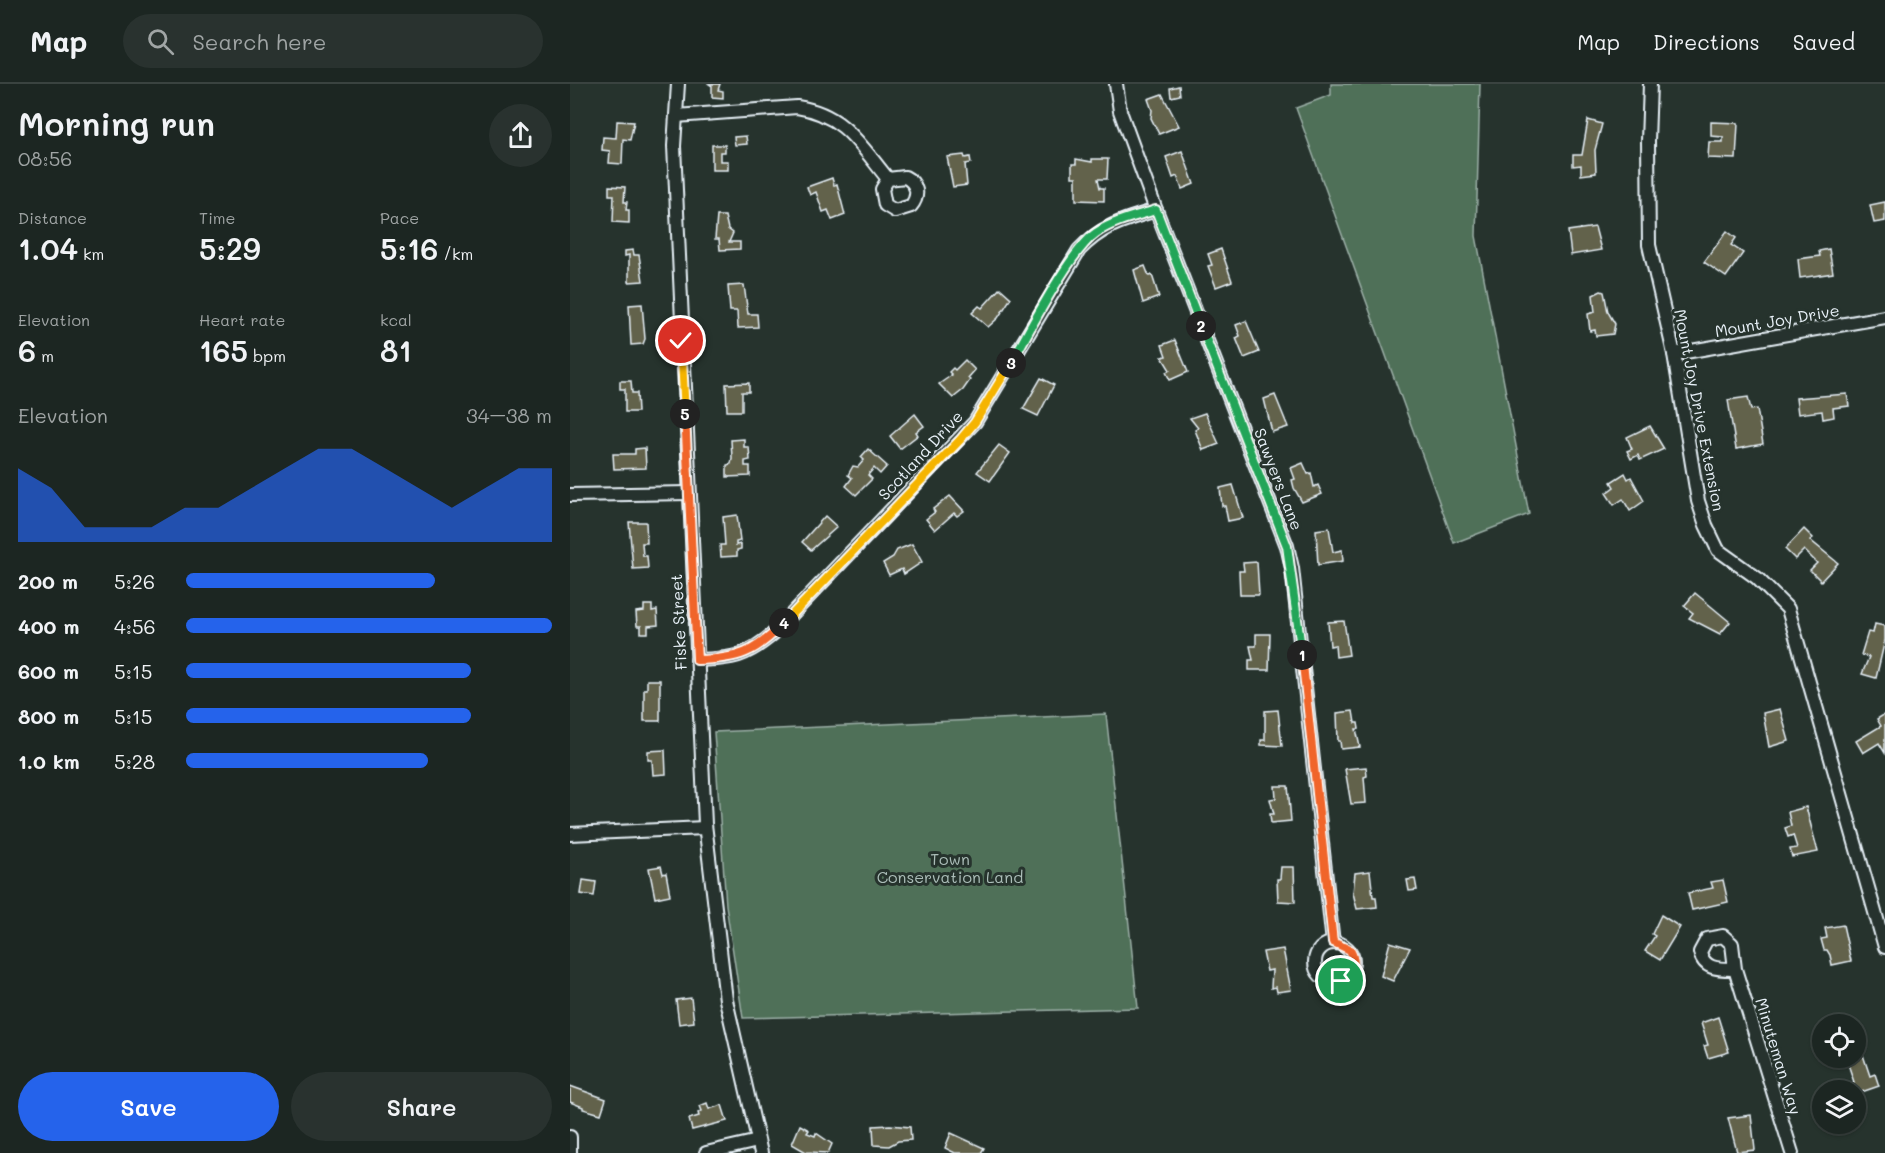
<!DOCTYPE html>
<html lang="en">
<head>
<meta charset="utf-8">
<style>
	body { margin:0; font-family:Mali,sans-serif; background:#29322f; color:#f1f3f6; height:100vh; display:flex; flex-direction:column; font-size:22px; white-space:nowrap }
	* { box-sizing:border-box; margin:0 }
	p { font-size:20px; color:#a0a5a5 }
	.icon { flex:none; width:33px; height:33px; fill:none; stroke:currentColor; stroke-width:2; stroke-linecap:round; stroke-linejoin:round }
	.map { position:relative; flex:1; overflow:hidden }
	.sheet { display:flex; flex-direction:column; background:#1c2622; width:570px }
	.sheet>* { flex:none }
	.tools { position:absolute; left:1242px; top:930px; display:grid; gap:12px }
	.tools a { display:grid; place-items:center; width:54px; height:54px; border-radius:50%; background:#1c2622; box-shadow:0 2px 4px #0004,0 0 0 2px #3a4340; font-size:30px }
	.pin { position:absolute; display:grid; place-items:center; width:51px; height:51px; color:#fff; margin:-26px; border:3px solid #fff; border-radius:50%; box-shadow:0 2px 6px #0007 }
	.km { position:absolute; width:30px; height:30px; margin:-15px; border-radius:50%; background:#222; color:#fff; font-size:16px; line-height:30px; text-align:center }
	.round { display:grid; place-items:center; flex:none; width:63px; height:63px; border-radius:32px; background:#29322f }
	.summary { display:flex; align-items:center; justify-content:space-between; height:102px; padding:0 18px }
	h1 { font-size:33px; font-weight:600; line-height:45px }
	.metrics { display:grid; grid-template-columns:repeat(3,1fr); gap:9px; height:102px; padding:6px 18px }
	.metrics div { display:grid; align-content:center }
	.metrics b { font-size:30px; font-weight:600 }
	.metrics small { font-size:16px; font-weight:400 }
	.metrics p { font-size:16px }
	.chart { height:168px; padding:12px 18px }
	.chart p { display:flex; justify-content:space-between }
	.chart svg { width:100%; height:108px; margin-top:6px; fill:#2563eb; opacity:.7 }
	.cta { display:flex; gap:12px; margin-top:auto; padding:12px 18px }
	.cta a { flex:1; height:69px; border-radius:36px; background:#2563eb; color:#fff; font-size:24px; font-weight:600; line-height:69px; text-align:center }
	.cta a+a { background:#29322f; color:#f1f3f6 }
	ul { padding:0 18px; list-style:none; font-size:20px }
	li { display:grid; grid-template-columns:96px 72px 1fr; align-items:center; height:45px }
	li i { height:15px; border-radius:8px; background:#2563eb }
	header { display:flex; align-items:center; gap:36px; box-sizing:border-box; height:84px; padding:0 30px; background:#1c2622; border-bottom:2px solid #3a4340 }
	header strong { font-size:28px }
	nav { display:flex; gap:33px; margin-inline-start:auto; font-size:21px }
	.search { width:420px; height:54px; background:#29322f; display:flex; align-items:center; gap:15px; box-sizing:border-box; padding:0 21px; border-radius:33px; color:#a0a5a5; font-size:22px }
	main { display:flex; flex:1; min-height:0 }
	.map>svg:first-child { display:block }
	.green { fill:#506f58; stroke:#9cb0a8; stroke-width:1.5 }
	.building { fill:#62624c; stroke:#e8f1f8; stroke-width:1.5 }
	.lines { fill:none; stroke-linecap:round; stroke-linejoin:round }
	.minor-casing { stroke:#e8f1f8; stroke-width:16 }
	.minor { stroke:#26332d; stroke-width:12 }
	.split-1-casing { stroke:#fff; stroke-width:12 }
	.split-2-casing { stroke:#fff; stroke-width:12 }
	.split-3-casing { stroke:#fff; stroke-width:12 }
	.split-4-casing { stroke:#fff; stroke-width:12 }
	.split-5-casing { stroke:#fff; stroke-width:12 }
	.split-6-casing { stroke:#fff; stroke-width:12 }
	.split-1 { stroke:#f0652b; stroke-width:8 }
	.split-2 { stroke:#22a559; stroke-width:8 }
	.split-3 { stroke:#22a559; stroke-width:8 }
	.split-4 { stroke:#f5b400; stroke-width:8 }
	.split-5 { stroke:#f0652b; stroke-width:8 }
	.split-6 { stroke:#f5b400; stroke-width:8 }
	.labels { text-anchor:middle; dominant-baseline:central; stroke-width:6; stroke-linejoin:round; paint-order:stroke }
	.street-label { font-size:16px; fill:#e8f1f8; stroke:#26332d }
	.park-label { font-size:16px; fill:#abbdb8; stroke:#26332d }
</style>
</head>
<body>
<header>
<strong>Map</strong>
<div class="search"><svg class="icon" aria-label="search" viewBox="0 0 24 24"><circle cx="10" cy="10" r="6"/><path d="M15 15l6 6"/></svg>Search here</div>
<nav><a>Map</a><a>Directions</a><a>Saved</a></nav>
</header>
<main>
<section class="sheet">
<div class="summary"><div><h1>Morning run</h1><p>08:56</p></div><a class="round"><svg class="icon" aria-label="share" viewBox="0 0 24 24"><path d="M12 15V3M7 8l5-5 5 5M5 13v7h14v-7"/></svg></a></div>
<div class="metrics">
<div><p>Distance</p><b>1.04<small> km</small></b></div>
<div><p>Time</p><b>5:29</b></div>
<div><p>Pace</p><b>5:16<small> /km</small></b></div>
</div>
<div class="metrics">
<div><p>Elevation</p><b>6<small> m</small></b></div>
<div><p>Heart rate</p><b>165<small> bpm</small></b></div>
<div><p>kcal</p><b>81</b></div>
</div>
<div class="chart"><p><span>Elevation</span>34–38 m</p>
<svg viewBox="0 0 160 44" preserveAspectRatio="none"><path d="M0 44V14L10 22L20 38L30 38L40 38L50 30L60 30L70 22L80 14L90 6L100 6L110 14L120 22L130 30L140 22L150 14L160 14V44z"/></svg>
</div>
<ul>
<li><b>200 m</b>5:26<i style="width:68%"></i></li>
<li><b>400 m</b>4:56<i style="width:100%"></i></li>
<li><b>600 m</b>5:15<i style="width:78%"></i></li>
<li><b>800 m</b>5:15<i style="width:78%"></i></li>
<li><b>1.0 km</b>5:28<i style="width:66%"></i></li>
</ul>
<div class="cta"><a>Save</a><a>Share</a></div>
</section>
<div class="map">
<svg width="1315" height="1069" viewBox="0 0 1315 1069">
	<rect width="100%" height="100%" fill="#26332d"/>
	<filter id="ink" filterUnits="userSpaceOnUse"><feTurbulence type="fractalNoise" baseFrequency=".0167" numOctaves="2"/><feDisplacementMap in="SourceGraphic" scale="12" xChannelSelector="R" yChannelSelector="G"/><feConvolveMatrix kernelMatrix="1 2 1 2 8 2 1 2 1" color-interpolation-filters="sRGB"/></filter>
	<g filter="url(#ink)">
		<g class="green">
			<polygon points="761,0 910,0 906,152 959,430 884,459 726,24 761,11"/>
			<polygon points="536,630 568,924 173,934 156,821 144,648"/>
		</g>
		<g class="building">
			<polygon points="139,0 150,0 148,6 153,7 153,14 142,13 142,2"/>
			<polygon points="609,2 610,11 601,13 600,4"/>
			<polygon points="592,10 609,42 589,50 581,34 582,26 578,15"/>
			<polygon points="1018,36 1032,40 1025,66 1026,89 1011,91 1011,81 1003,82 1003,71 1012,71"/>
			<polygon points="47,37 64,38 60,56 53,55 52,80 39,79 40,67 32,66 33,53 46,54"/>
			<polygon points="1141,38 1168,39 1166,75 1138,74 1139,58 1153,58 1153,53 1141,52"/>
			<polygon points="176,52 177,60 165,61 164,53"/>
			<polygon points="142,61 155,61 155,68 150,68 150,77 158,77 158,86 142,86"/>
			<polygon points="612,67 624,100 612,105 607,92 603,94 596,73"/>
			<polygon points="394,71 395,74 400,73 401,79 395,80 397,101 383,103 377,73"/>
			<polygon points="506,75 522,78 522,75 538,75 537,95 528,95 530,104 534,104 534,117 506,116 506,93 502,93 502,80 506,80"/>
			<polygon points="262,94 264,101 267,100 275,131 262,136 258,126 253,128 246,108 240,111 237,103"/>
			<polygon points="39,102 55,103 54,118 57,118 56,126 59,126 59,139 43,138 44,111 39,111"/>
			<polygon points="1315,118 1315,137 1304,139 1300,121"/>
			<polygon points="147,132 155,132 158,145 163,149 159,158 170,158 170,165 150,166 149,155 145,155"/>
			<polygon points="1025,143 1031,166 1001,171 998,147"/>
			<polygon points="1157,147 1166,154 1161,161 1173,169 1156,193 1134,178"/>
			<polygon points="651,165 662,197 646,203 638,182 642,181 638,170"/>
			<polygon points="1259,165 1263,189 1230,194 1228,175 1250,172 1249,167"/>
			<polygon points="63,166 64,171 69,171 73,197 59,198 59,171 55,172 55,167"/>
			<polygon points="575,182 579,192 582,191 589,213 573,219 564,186"/>
			<polygon points="174,201 178,230 187,230 188,243 168,244 167,227 160,227 158,202"/>
			<polygon points="430,204 441,214 428,234 418,243 402,229 409,222 412,224"/>
			<polygon points="1031,207 1034,208 1038,228 1045,240 1043,250 1026,252 1025,246 1020,247 1018,230 1025,228 1023,211"/>
			<polygon points="72,220 75,255 73,260 61,261 59,221"/>
			<polygon points="676,237 689,268 674,274 666,254 670,252 666,241"/>
			<polygon points="605,256 618,288 600,296 596,288 600,286 592,273 596,272 592,261"/>
			<polygon points="395,276 405,286 398,294 400,296 393,306 383,314 369,300 382,291 379,288 383,284 385,286"/>
			<polygon points="471,294 484,301 468,332 453,325"/>
			<polygon points="50,297 61,297 62,309 67,309 68,328 55,328 55,305 50,305"/>
			<polygon points="179,299 179,308 172,308 172,327 157,327 156,300"/>
			<polygon points="1277,310 1279,322 1263,324 1264,333 1253,335 1252,327 1228,330 1226,314"/>
			<polygon points="705,311 718,343 702,348 694,315"/>
			<polygon points="1178,313 1181,326 1187,325 1193,360 1166,365 1158,316"/>
			<polygon points="635,329 649,360 633,366 625,346 628,344 620,334"/>
			<polygon points="345,330 354,342 346,348 348,351 330,365 320,352"/>
			<polygon points="1080,342 1094,365 1070,376 1068,371 1061,375 1057,367 1062,365 1057,353"/>
			<polygon points="174,355 174,363 179,363 180,376 175,377 175,382 180,382 180,392 157,393 157,381 161,380 162,374 161,356"/>
			<polygon points="429,361 440,369 420,397 407,388"/>
			<polygon points="75,364 76,384 44,385 43,370 65,370 65,365"/>
			<polygon points="298,365 317,382 310,390 304,384 298,391 302,395 286,411 276,402 282,394 278,391 283,382 288,383 294,376 291,373"/>
			<polygon points="733,379 738,390 741,389 744,403 748,401 752,410 732,418 724,404 722,396 725,395 721,384"/>
			<polygon points="1055,389 1058,395 1061,393 1074,417 1060,427 1053,415 1044,421 1036,409 1044,403 1041,398"/>
			<polygon points="663,401 673,434 658,437 655,422 652,422 650,404"/>
			<polygon points="380,412 394,427 387,432 384,429 365,446 356,435 365,428 363,425"/>
			<polygon points="167,431 170,457 166,458 166,461 171,460 171,465 167,466 167,472 151,473 150,461 155,461 153,433"/>
			<polygon points="255,432 267,443 241,466 232,458"/>
			<polygon points="59,438 76,438 77,459 72,459 73,472 77,472 78,484 63,485"/>
			<polygon points="759,444 763,468 772,466 773,477 748,481 746,446"/>
			<polygon points="1234,445 1243,454 1240,456 1268,479 1251,497 1240,486 1247,479 1234,466 1225,475 1215,465"/>
			<polygon points="342,460 352,478 334,490 332,485 319,491 313,479 323,473 327,466"/>
			<polygon points="687,478 689,511 670,511 669,487 674,487 673,479"/>
			<polygon points="1125,509 1160,538 1150,550 1119,534 1123,529 1114,522"/>
			<polygon points="74,521 82,521 82,527 87,526 88,541 78,542 78,549 71,549 71,542 67,542 66,528 74,527"/>
			<polygon points="774,537 779,571 766,573 765,561 760,562 758,538"/>
			<polygon points="1305,540 1315,542 1315,556 1306,594 1292,590 1299,573 1291,571 1298,548 1303,549"/>
			<polygon points="686,550 700,550 699,586 679,586 679,576 683,576 680,562 686,562"/>
			<polygon points="77,596 90,596 90,637 74,637 74,605 77,605"/>
			<polygon points="1210,625 1219,657 1199,663 1193,629"/>
			<polygon points="708,626 712,662 691,661 691,656 695,656 695,627"/>
			<polygon points="783,627 785,639 788,639 789,645 786,645 790,663 771,665 770,657 768,657 767,629"/>
			<polygon points="1315,630 1315,669 1309,659 1293,669 1286,657 1311,642 1307,635"/>
			<polygon points="95,666 96,690 83,691 82,676 78,676 78,667"/>
			<polygon points="796,683 797,692 794,693 796,719 781,720 775,685"/>
			<polygon points="705,702 718,702 721,737 701,739 700,730 704,730 700,715 706,714"/>
			<polygon points="1236,723 1248,768 1222,773 1220,765 1227,764 1223,751 1218,753 1215,744 1221,742 1218,728"/>
			<polygon points="91,782 93,790 96,789 100,811 85,814 79,784"/>
			<polygon points="711,783 724,783 725,818 708,817 707,795 710,795"/>
			<polygon points="800,787 803,813 806,813 807,823 787,825 783,809 785,789"/>
			<polygon points="845,795 847,806 839,807 837,796"/>
			<polygon points="13,796 26,798 24,812 11,810"/>
			<polygon points="1153,796 1158,818 1122,826 1118,809 1143,804 1141,798"/>
			<polygon points="1091,831 1110,843 1090,876 1075,867 1085,852 1082,850"/>
			<polygon points="1273,841 1281,877 1262,881 1260,871 1257,866 1254,866 1251,855 1257,854 1255,844"/>
			<polygon points="820,858 840,864 823,897 811,892"/>
			<polygon points="713,865 721,906 707,908 706,903 701,904 702,886 697,887 693,868"/>
			<polygon points="121,914 124,938 109,940 106,916"/>
			<polygon points="1148,933 1159,968 1138,974 1134,962 1138,961 1131,939"/>
			<polygon points="1293,971 1300,992 1305,990 1309,1002 1286,1010 1286,1006 1280,1006 1278,1001 1284,998 1277,977"/>
			<polygon points="0,1002 36,1015 31,1030 13,1025 13,1023 0,1018"/>
			<polygon points="137,1019 139,1025 152,1021 157,1037 122,1046 119,1035 129,1032 128,1029 132,1027 130,1022"/>
			<polygon points="1181,1031 1185,1066 1167,1068 1158,1034"/>
			<polygon points="230,1041 239,1046 237,1049 245,1052 246,1049 262,1060 258,1069 236,1068 222,1060"/>
			<polygon points="320,1041 340,1043 341,1056 328,1057 319,1062 304,1061 303,1042"/>
			<polygon points="381,1049 414,1064 411,1069 385,1069 375,1064"/>
		</g>
		<g class="lines">
			<defs>
				<g id="minor">
					<polyline points="108,0 104,62 135,740 156,916 191,1069"/>
					<polyline points="546,0 550,27 586,126 717,462 722,484 763,859"/>
					<polyline points="1080,0 1078,57 1079,161 1104,270 1128,417 1136,441 1148,466 1187,494 1218,525 1315,863"/>
					<path d="M106 32 227 23C274 30 290 61 318 95L312 105 315 121 325 127 341 122C350 111 347 99 335 93L318 95"/>
					<polyline points="1104,270 1315,233"/>
					<polyline points="0,411 119,409"/>
					<path d="M127 576C163 575 176 573 204 549L405 338 509 166C533 141 554 136 586 126"/>
					<polyline points="0,750 135,744"/>
					<circle cx="764" cy="878" r="19"/>
					<path d="M1165 885C1149 885 1134 886 1130 868L1137 855 1153 852 1162 860 1165 885 1222 1069"/>
					<polyline points="0,1053 0,1069"/>
					<polyline points="136,1069 188,1057"/>
				</g>
			</defs>
			<use href="#minor" class="minor-casing"/>
			<use href="#minor" class="minor"/>
		</g>
	</g>
	<g class="lines" filter="url(#ink)">
		<defs>
			<path id="split-1" d="M732 571 763 858 780 866C787 878 784 890 771 897"/>
			<polyline id="split-2" points="631,242 717,462 732,571"/>
			<path id="split-3" d="M441 279C459 248 499 168 526 149 543 137 566 132 586 126L631 242"/>
			<polyline id="split-4" points="214,539 390,356 405,338 441,279"/>
			<path id="split-5" d="M115 330 127 576C169 575 185 569 214 539"/>
			<polyline id="split-6" points="111,257 115,330"/>
		</defs>
		<use href="#split-1" class="split-1-casing"/>
		<use href="#split-2" class="split-2-casing"/>
		<use href="#split-3" class="split-3-casing"/>
		<use href="#split-4" class="split-4-casing"/>
		<use href="#split-5" class="split-5-casing"/>
		<use href="#split-6" class="split-6-casing"/>
		<use href="#split-1" class="split-1"/>
		<use href="#split-2" class="split-2"/>
		<use href="#split-3" class="split-3"/>
		<use href="#split-4" class="split-4"/>
		<use href="#split-5" class="split-5"/>
		<use href="#split-6" class="split-6"/>
	</g>
	<g class="labels">
		<g class="street-label">
			<text transform="translate(1207 236) rotate(-10)">Mount Joy Drive</text>
			<text transform="translate(1130 326) rotate(79)">Mount Joy Drive Extension</text>
			<text transform="translate(350 371) rotate(-47)">Scotland Drive</text>
			<text transform="translate(709 395) rotate(69)">Sawyers Lane</text>
			<text transform="translate(108 538) rotate(-93)">Fiske Street</text>
			<text transform="translate(1209 972) rotate(73)">Minuteman Way</text>
		</g>
		<g class="park-label">
			<text x="380" y="774">Town<tspan x="380" dy="18">Conservation Land</tspan></text>
		</g>
	</g>
</svg>
<div class="tools">
<a><svg class="icon" aria-label="locate" viewBox="0 0 24 24"><circle cx="12" cy="12" r="6"/><path d="M12 2v4M12 18v4M2 12h4M18 12h4"/></svg></a>
<a><svg class="icon" aria-label="layers" viewBox="0 0 24 24"><path d="M12 4l9 5-9 5-9-5zM3 14l9 5 9-5"/></svg></a>
</div>
<div class="pin" style="left:771px;top:897px;background:#1e9e55"><svg class="icon" aria-label="arrive" viewBox="0 0 24 24"><path d="M6 21V4h12l-3 4 3 4H6"/></svg></div>
<div class="pin" style="left:111px;top:257px;background:#d93025"><svg class="icon" aria-label="check" viewBox="0 0 24 24"><path d="M5 12l5 5 9-10"/></svg></div>
<b class="km" style="left:732px;top:571px">1</b>
<b class="km" style="left:631px;top:242px">2</b>
<b class="km" style="left:441px;top:279px">3</b>
<b class="km" style="left:214px;top:539px">4</b>
<b class="km" style="left:115px;top:330px">5</b>
</div>
</main>
</body>
</html>
